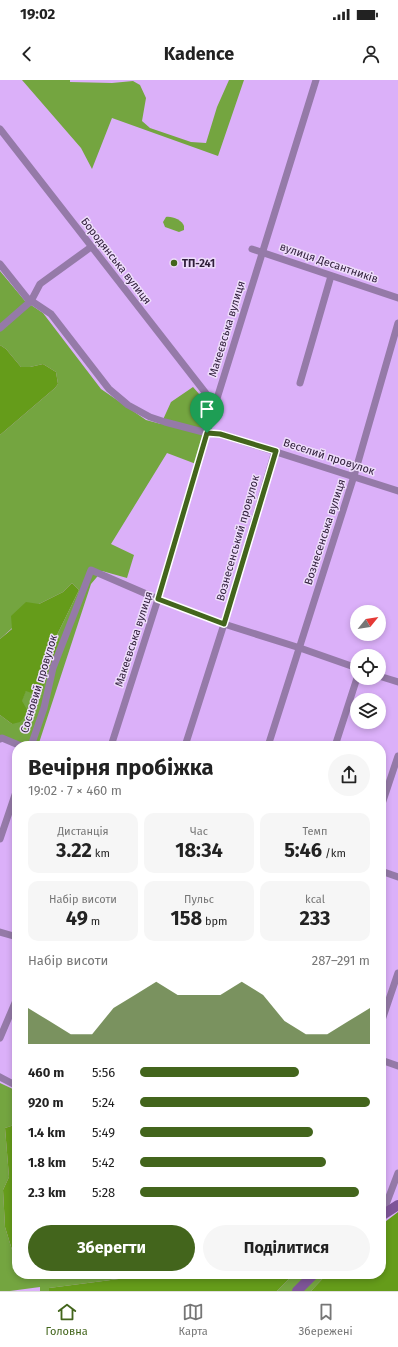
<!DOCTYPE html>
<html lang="uk">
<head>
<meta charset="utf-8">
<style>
	body { margin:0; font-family:"Fira Sans",sans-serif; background:#f6f6f6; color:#222; height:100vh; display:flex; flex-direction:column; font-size:15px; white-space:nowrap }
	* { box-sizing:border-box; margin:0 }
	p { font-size:13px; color:#767676 }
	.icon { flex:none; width:22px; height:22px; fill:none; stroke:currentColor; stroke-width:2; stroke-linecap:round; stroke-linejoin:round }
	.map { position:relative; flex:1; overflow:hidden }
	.panel { position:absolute; left:12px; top:661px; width:374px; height:538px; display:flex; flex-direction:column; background:#fff; border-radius:16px; box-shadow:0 2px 6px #0003 }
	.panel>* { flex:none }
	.needle { width:26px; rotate:60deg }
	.tools { position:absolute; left:350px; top:525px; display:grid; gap:8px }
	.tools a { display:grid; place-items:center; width:36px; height:36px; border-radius:50%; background:#fff; box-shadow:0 2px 6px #0003; font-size:20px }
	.pin { position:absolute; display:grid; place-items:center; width:34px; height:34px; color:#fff; margin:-41px -17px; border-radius:50% 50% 50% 0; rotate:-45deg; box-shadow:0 0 4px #0007 }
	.pin .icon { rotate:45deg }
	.round { display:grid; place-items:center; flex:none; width:42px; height:42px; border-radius:21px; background:#f6f6f6 }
	.overview { display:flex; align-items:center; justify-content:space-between; height:68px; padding:0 16px }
	h1 { font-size:22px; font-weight:700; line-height:30px }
	.stats { display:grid; grid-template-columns:repeat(3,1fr); gap:6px; height:68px; padding:4px 16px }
	.stats div { display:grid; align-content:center; border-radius:10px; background:#f6f6f6; text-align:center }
	.stats b { font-size:20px; font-weight:700 }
	.stats small { font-size:11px; font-weight:400 }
	.stats p { font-size:11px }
	.chart { height:112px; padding:8px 16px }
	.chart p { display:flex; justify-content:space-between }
	.chart svg { width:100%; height:72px; margin-top:4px; fill:#43651c; opacity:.7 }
	.button { display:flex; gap:8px; margin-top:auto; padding:8px 16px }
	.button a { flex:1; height:46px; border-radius:24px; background:#43651c; color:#fff; font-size:16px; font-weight:700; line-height:46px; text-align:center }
	.button a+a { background:#f6f6f6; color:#222 }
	ul { padding:0 16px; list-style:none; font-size:13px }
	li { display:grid; grid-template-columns:64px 48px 1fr; align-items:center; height:30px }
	li i { height:10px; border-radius:5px; background:#43651c }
	.status { display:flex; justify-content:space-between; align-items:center; height:28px; padding:0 20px; background:#fff; direction:ltr }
	.status svg { height:11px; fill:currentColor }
	header { display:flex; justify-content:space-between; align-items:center; height:52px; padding:0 16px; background:#fff; font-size:18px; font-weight:700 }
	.menu { display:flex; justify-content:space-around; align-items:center; height:56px; border-top:1px solid #e0e0e0; background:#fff; font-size:11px; color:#767676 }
	.menu a { display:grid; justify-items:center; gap:2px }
	.menu .on { color:#43651c }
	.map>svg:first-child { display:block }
	.green { fill:#74a540 }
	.forest { fill:#659c1a }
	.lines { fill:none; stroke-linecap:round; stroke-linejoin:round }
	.street { stroke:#957aa8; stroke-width:7 }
	.secondary { stroke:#7e5598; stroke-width:10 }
	.route-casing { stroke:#fff; stroke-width:8 }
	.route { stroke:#43651c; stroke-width:5 }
	.poi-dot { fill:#43651c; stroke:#eeddfb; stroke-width:1.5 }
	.labels { text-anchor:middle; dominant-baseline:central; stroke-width:3; stroke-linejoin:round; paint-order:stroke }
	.street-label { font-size:11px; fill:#2e1d39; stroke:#eeddfb }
	.poi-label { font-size:11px; font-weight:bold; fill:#2e1d39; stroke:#eeddfb; text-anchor:start }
</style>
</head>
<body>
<div class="status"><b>19:02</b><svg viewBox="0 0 49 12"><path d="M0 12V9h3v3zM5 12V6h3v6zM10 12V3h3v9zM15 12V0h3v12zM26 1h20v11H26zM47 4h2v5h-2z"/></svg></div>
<header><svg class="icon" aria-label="back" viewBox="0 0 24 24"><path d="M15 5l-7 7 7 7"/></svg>Kadence<svg class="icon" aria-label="person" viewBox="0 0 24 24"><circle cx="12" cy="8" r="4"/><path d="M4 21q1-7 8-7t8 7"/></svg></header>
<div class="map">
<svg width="398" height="1211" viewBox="0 0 398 1211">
	<rect width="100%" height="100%" fill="#dbb0f9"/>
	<g class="green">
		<polygon points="22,0 70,0 70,2 112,3 133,1 140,5 146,18 142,41 150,48 191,62 206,63 217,27 229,0 244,0 218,76 112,38 92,89 81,68"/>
		<path d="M166 137C172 136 182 140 184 146V150L179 152 165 147 163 142Z"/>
		<polygon points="0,191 25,221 43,233 101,309 146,340 161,344 171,322 193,307 213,330 196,384 167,373 111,464 134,475 127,498 102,491 91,504 38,666 17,666 0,659 0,635 12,644 26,610 40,616 57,555 79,510 72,503 63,512 39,524 0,559 0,355 55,308 58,304 56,292 43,284 30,287 21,287 6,269 0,265"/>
		<polygon points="0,1003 17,1011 17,1044 5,1048 9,1097 3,1110 5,1147 17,1186 17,1194 157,1194 49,1208 49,1211 40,1211 40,1207 10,1211 0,1211"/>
		<polygon points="294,1194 327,1194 311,1211 277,1211"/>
	</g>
	<g class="forest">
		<polygon points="0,265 6,269 21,287 30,287 43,284 56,292 58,304 55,308 0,355"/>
		<polygon points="72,503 79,510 57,555 59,560 40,616 26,611 22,621 29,633 20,642 12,644 0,635 0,559 12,549 11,536 26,522 39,524 63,512"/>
		<polygon points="17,1044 17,1186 5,1147 3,1110 9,1097 5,1048"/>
		<polygon points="398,1132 398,1211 311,1211 327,1194 381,1194 381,1145"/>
		<polygon points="157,1194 294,1194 277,1211 49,1211 49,1208"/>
	</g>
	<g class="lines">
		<g class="street">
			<polyline points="0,49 215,325"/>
			<polyline points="252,169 398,218"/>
			<polyline points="0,184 27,218 51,234 109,309 128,325 150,337 165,342 207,353 220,354 398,411"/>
			<polyline points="0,248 31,221 40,204 91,167"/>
			<polyline points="300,303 331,196"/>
			<polyline points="379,596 398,602"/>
			<polyline points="0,659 2,658 21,666"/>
			<polyline points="31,666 44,628 53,588 91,490 158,519 224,544 300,568 357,588"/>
			<polyline points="111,666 158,519 215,325 316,0"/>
			<polyline points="185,666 224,544 275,371"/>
			<polyline points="268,666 354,396 398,243"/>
			<polyline points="335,666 357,598"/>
			<polyline points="381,727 398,676"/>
			<polyline points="0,759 17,709"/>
			<polyline points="381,791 398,797"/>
			<polyline points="0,852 17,857"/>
			<polyline points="381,943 398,893"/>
			<polyline points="0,958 17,918"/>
			<polyline points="381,980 398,986"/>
			<polyline points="0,997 17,1006"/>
			<polyline points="381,1134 382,1135 398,1093"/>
		</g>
		<g class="secondary">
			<polyline points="381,1136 398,1125"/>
			<polyline points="297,1211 314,1194"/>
		</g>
	</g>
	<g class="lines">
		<defs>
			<polygon id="route" points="207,353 220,354 276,371 224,544 158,519"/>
		</defs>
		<use href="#route" class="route-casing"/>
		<use href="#route" class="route"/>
	</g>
	<circle class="poi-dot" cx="174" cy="183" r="4"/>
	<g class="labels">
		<g class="street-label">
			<text transform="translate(116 181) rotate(52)">Бородянська вулиця</text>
			<text transform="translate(329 183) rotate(19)">вулиця Десантників</text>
			<text transform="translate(227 249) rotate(-73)">Макеєвська вулиця</text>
			<text transform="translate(329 377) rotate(18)">Веселий провулок</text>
			<text transform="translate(325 452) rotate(-72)">Вознесенська вулиця</text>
			<text transform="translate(238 458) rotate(-74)">Вознесенський провулок</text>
			<text transform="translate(134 559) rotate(-72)">Макеєвська вулиця</text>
			<text transform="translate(39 604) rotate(-73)">Сосновий провулок</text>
		</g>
		<g class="poi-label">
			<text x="182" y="183">ТП-241</text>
		</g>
	</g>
</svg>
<div class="tools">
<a><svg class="needle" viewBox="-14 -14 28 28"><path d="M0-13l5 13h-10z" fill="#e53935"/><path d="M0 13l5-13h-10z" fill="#767676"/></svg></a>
<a><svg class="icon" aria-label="locate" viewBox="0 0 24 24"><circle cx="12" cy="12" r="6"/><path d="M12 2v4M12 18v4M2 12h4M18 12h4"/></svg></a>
<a><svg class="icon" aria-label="layers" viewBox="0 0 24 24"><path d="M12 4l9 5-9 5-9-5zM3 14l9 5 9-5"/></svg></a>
</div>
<div class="pin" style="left:207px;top:353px;background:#1e9e55"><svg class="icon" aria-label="arrive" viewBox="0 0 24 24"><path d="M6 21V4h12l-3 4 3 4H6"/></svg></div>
<section class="panel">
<div class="overview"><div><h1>Вечірня пробіжка</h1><p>19:02 · 7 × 460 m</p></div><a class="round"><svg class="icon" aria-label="share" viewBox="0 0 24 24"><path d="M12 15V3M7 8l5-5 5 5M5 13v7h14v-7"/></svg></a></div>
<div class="stats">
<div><p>Дистанція</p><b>3.22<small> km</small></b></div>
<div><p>Час</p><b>18:34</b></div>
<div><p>Темп</p><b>5:46<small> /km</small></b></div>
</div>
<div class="stats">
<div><p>Набір висоти</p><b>49<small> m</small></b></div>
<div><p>Пульс</p><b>158<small> bpm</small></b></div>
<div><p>kcal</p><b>233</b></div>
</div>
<div class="chart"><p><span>Набір висоти</span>287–291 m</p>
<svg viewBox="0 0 160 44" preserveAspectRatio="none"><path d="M0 44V22L10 30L20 38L30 38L40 22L50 14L60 6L70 14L80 14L90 14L100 6L110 14L120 30L130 38L140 38L150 30L160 22V44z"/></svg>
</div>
<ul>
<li><b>460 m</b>5:56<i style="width:69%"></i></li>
<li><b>920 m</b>5:24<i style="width:100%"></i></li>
<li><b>1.4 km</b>5:49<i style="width:75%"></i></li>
<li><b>1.8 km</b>5:42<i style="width:81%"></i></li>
<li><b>2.3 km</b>5:28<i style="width:95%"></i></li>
</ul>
<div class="button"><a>Зберегти</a><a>Поділитися</a></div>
</section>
</div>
<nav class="menu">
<a class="on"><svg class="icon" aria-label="home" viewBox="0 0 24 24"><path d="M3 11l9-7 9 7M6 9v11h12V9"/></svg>Головна</a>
<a><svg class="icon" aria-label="map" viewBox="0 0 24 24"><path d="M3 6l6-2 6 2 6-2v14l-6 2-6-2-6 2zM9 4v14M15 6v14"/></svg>Карта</a>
<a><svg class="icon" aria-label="saved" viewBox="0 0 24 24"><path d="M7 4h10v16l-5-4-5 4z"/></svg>Збережені</a>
</nav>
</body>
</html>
